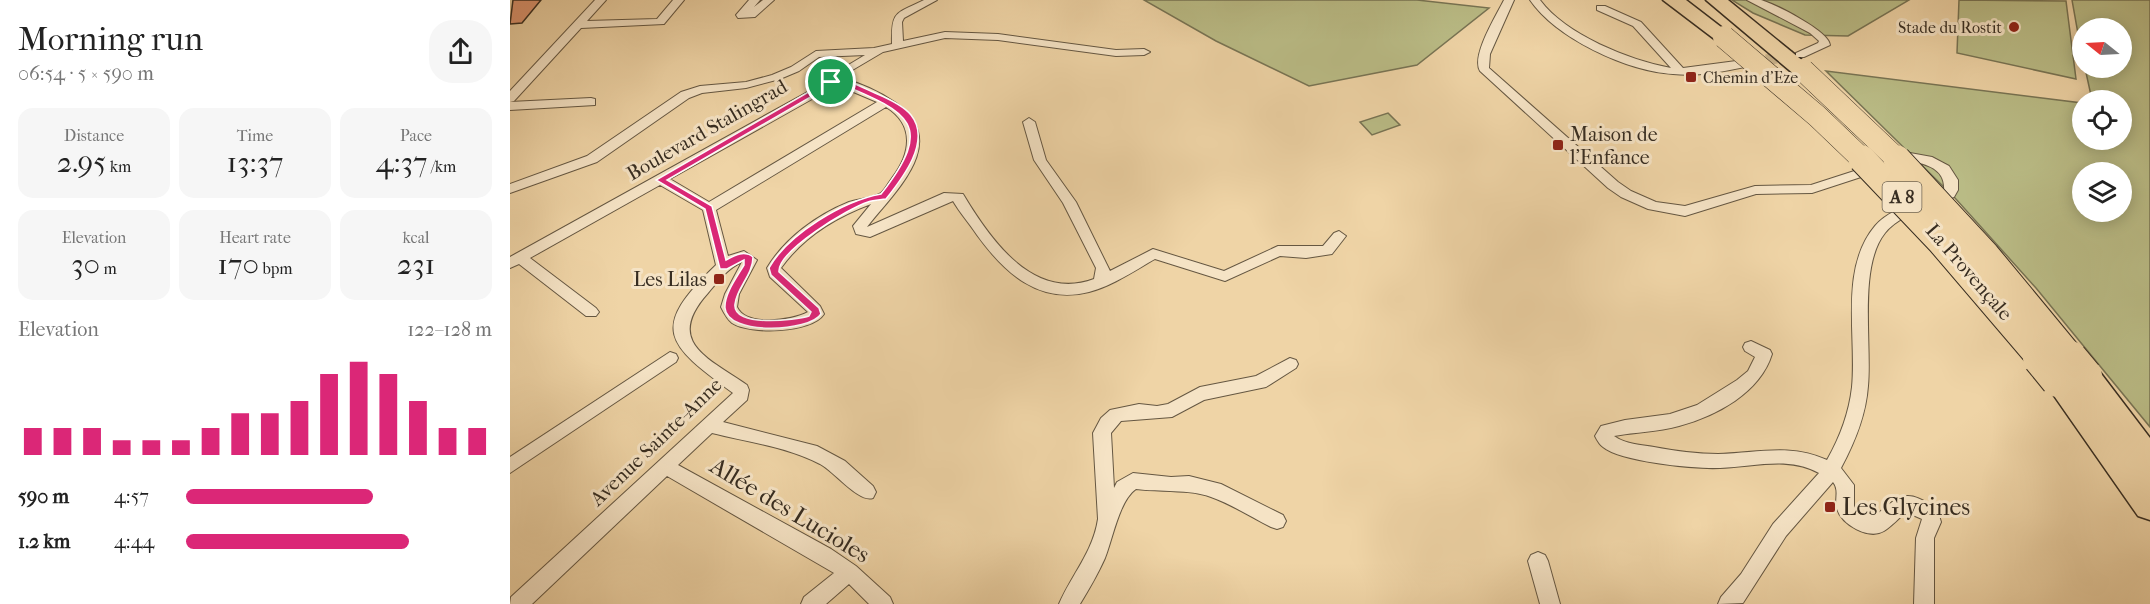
<!DOCTYPE html>
<html lang="en">
<head>
<meta charset="utf-8">
<style>
	body { margin:0; font-family:"IM FELL French Canon",serif; background:#f6f6f6; color:#222; height:100vh; display:flex; flex-direction:column; font-size:22px; white-space:nowrap }
	* { box-sizing:border-box; margin:0 }
	p { font-size:20px; color:#767676 }
	.icon { flex:none; width:33px; height:33px; fill:none; stroke:currentColor; stroke-width:2; stroke-linecap:round; stroke-linejoin:round }
	.map { position:relative; flex:1; overflow:hidden }
	.panel { display:flex; flex-direction:column; background:#fff; width:510px }
	.panel>* { flex:none }
	.needle { width:39px; rotate:288deg }
	.fabs { position:absolute; left:1562px; top:18px; display:grid; gap:12px }
	.fabs a { display:grid; place-items:center; width:60px; height:60px; border-radius:50%; background:#fff; box-shadow:0 3px 15px #0003; font-size:30px }
	.pin { position:absolute; display:grid; place-items:center; width:51px; height:51px; color:#fff; margin:-26px; border:3px solid #fff; border-radius:50%; box-shadow:0 2px 6px #0007 }
	.round { display:grid; place-items:center; flex:none; width:63px; height:63px; border-radius:24px; background:#f6f6f6 }
	.headline { display:flex; align-items:center; justify-content:space-between; height:102px; padding:0 18px }
	h1 { font-size:33px; font-weight:600; line-height:45px }
	.metrics { display:grid; grid-template-columns:repeat(3,1fr); gap:9px; height:102px; padding:6px 18px }
	.metrics div { display:grid; align-content:center; border-radius:15px; background:#f6f6f6; text-align:center }
	.metrics b { font-size:30px; font-weight:600 }
	.metrics small { font-size:16px; font-weight:400 }
	.metrics p { font-size:16px }
	.chart { height:168px; padding:12px 18px }
	.chart p { display:flex; justify-content:space-between }
	.chart svg { width:100%; height:108px; margin-top:6px; stroke:#db2777; stroke-width:6 }
	ul { padding:0 18px; list-style:none; font-size:20px }
	li { display:grid; grid-template-columns:96px 72px 1fr; align-items:center; height:45px }
	li i { height:15px; border-radius:8px; background:#db2777 }
	main { display:flex; flex:1; min-height:0 }
	.map>svg:first-child { display:block }
	.green { fill:#babc86; stroke:#787454; stroke-width:1.5; fill-rule:evenodd }
	.building { fill:#e09772; stroke:#372d21; stroke-width:1.5 }
	.lines { fill:none; stroke-linecap:round; stroke-linejoin:round }
	.minor-tunnel { stroke:#cab38b; stroke-width:11; stroke-dasharray:11 6; stroke-linecap:butt }
	.minor-casing { stroke:#655742; stroke-width:2 }
	.motorway-casing { stroke:#372d21; stroke-width:3 }
	.minor { fill:#f5e3c5; fill-rule:evenodd }
	.motorway { fill:#efd4a6; fill-rule:evenodd }
	.motorway-bridge-far2-casing { stroke:#372d21; stroke-width:23; stroke-linecap:butt }
	.motorway-bridge-far1-casing { stroke:#372d21; stroke-width:29; stroke-linecap:butt }
	.motorway-bridge-casing { stroke:#372d21; stroke-width:36; stroke-linecap:butt }
	.motorway-bridge-far2 { stroke:#efd4a6; stroke-width:22 }
	.motorway-bridge-far1 { stroke:#efd4a6; stroke-width:27 }
	.motorway-bridge { stroke:#efd4a6; stroke-width:34 }
	.route { fill:#db2777; stroke:#fff; stroke-width:1.5; fill-rule:evenodd }
	.poi-dot { fill:#8f2418; stroke:#f5e3c5; stroke-width:2 }
	.labels { text-anchor:middle; dominant-baseline:central; stroke-width:6; stroke-linejoin:round; paint-order:stroke }
	.far-poi-label { font-size:16px; fill:#372d21; stroke:#f5e3c5; text-anchor:end }
	.shield { fill:#f5e3c5; stroke:#706452; stroke-width:1.5 }
	.shield-label { font-size:18px; font-weight:bold; fill:#372d21 }
	.street-label { font-size:20px; fill:#372d21; stroke:#f5e3c5 }
	.poi-label { font-size:20px; fill:#372d21; stroke:#f5e3c5; text-anchor:start }
	.near-poi-label { font-size:24px; fill:#372d21; stroke:#f5e3c5; text-anchor:start }
	.near-street-label { font-size:24px; fill:#372d21; stroke:#f5e3c5 }
</style>
</head>
<body>
<main>
<section class="panel">
<div class="headline"><div><h1>Morning run</h1><p>06:54 · 5 × 590 m</p></div><a class="round"><svg class="icon" aria-label="share" viewBox="0 0 24 24"><path d="M12 15V3M7 8l5-5 5 5M5 13v7h14v-7"/></svg></a></div>
<div class="metrics">
<div><p>Distance</p><b>2.95<small> km</small></b></div>
<div><p>Time</p><b>13:37</b></div>
<div><p>Pace</p><b>4:37<small> /km</small></b></div>
</div>
<div class="metrics">
<div><p>Elevation</p><b>30<small> m</small></b></div>
<div><p>Heart rate</p><b>170<small> bpm</small></b></div>
<div><p>kcal</p><b>231</b></div>
</div>
<div class="chart"><p><span>Elevation</span>122–128 m</p>
<svg viewBox="0 0 160 44" preserveAspectRatio="none"><path d="M5 44V33M15 44V33M25 44V33M35 44V38M45 44V38M55 44V38M65 44V33M75 44V27M85 44V27M95 44V22M105 44V11M115 44V6M125 44V11M135 44V22M145 44V33M155 44V33"/></svg>
</div>
<ul>
<li><b>590 m</b>4:57<i style="width:61%"></i></li>
<li><b>1.2 km</b>4:44<i style="width:73%"></i></li>
</ul>
</section>
<div class="map">
<svg width="1640" height="604" viewBox="0 0 1640 604">
	<rect width="100%" height="100%" fill="#efd4a6"/>
	<filter id="stains"><feTurbulence type="fractalNoise" baseFrequency=".00333" numOctaves="4"/><feColorMatrix values="0 0 0 0 .2 0 0 0 0 .09 0 0 0 0 .02 0 0 0 .5 -.17"/></filter>
	<radialGradient id="worn" r=".72"><stop offset=".6" stop-color="#630" stop-opacity="0"/><stop offset="1" stop-color="#630" stop-opacity=".3"/></radialGradient>
	<g class="green">
		<polygon points="634,0 907,0 979,8 907,65 799,86 706,41"/>
		<polygon points="1222,0 1399,0 1338,36 1295,35 1243,13"/>
		<polygon points="1449,0 1556,1 1566,79 1447,53"/>
		<path d="M1562 0H1640V427L1526 288 1445 198 1316 71 1572 103V140H1611V100H1582L1575 68H1611V28H1572V56ZM1572 172H1611V212H1572Z"/>
		<polygon points="878,113 890,125 862,135 850,122"/>
	</g>
	<polygon class="building" points="3,0 31,0 12,23 0,24"/>
	<g class="lines">
		<polyline class="minor-tunnel" points="1256,60 1286,55"/>
		<defs>
			<g id="minor">
				<polygon points="85,0 96,0 77,21 147,19 163,0 174,0 154,24 71,28 4,101 0,102 0,91"/>
				<polygon points="239,0 250,0 244,7 253,0 264,0 245,17 228,18 226,15"/>
				<path d="M414 0H427L394 18 392 22 393 41 435 32 488 34 606 50 634 49 640 52 634 55 606 56 488 40 435 38 373 52 334 75 328 72 330 70 355 55 309 57 289 71 270 79 236 88 192 93 179 98 87 162 0 193V184L77 156 171 92 190 86 236 82 262 75 281 67 306 51 364 48 382 44C381 10 386 14 414 0Z"/>
				<path d="M994 0H1004L980 54 979 68 1108 182 1121 191 1146 202 1175 206 1245 186 1301 185 1400 153 1422 157 1439 166 1448 180V190L1444 197C1422 207 1390 214 1375 233 1348 266 1362 345 1358 386 1356 415 1345 442 1331 468L1344 485V507L1352 514 1365 516C1391 494 1396 488 1427 509L1431 522 1424 538V604H1404L1406 538 1412 519 1396 512C1389 518 1382 526 1374 531 1359 540 1332 525 1327 509 1324 500 1330 491 1323 482L1276 536 1233 603 1208 604 1211 597 1231 574 1263 524 1309 473C1278 456 1244 467 1210 468 1186 469 1111 462 1093 447 1090 445 1087 440 1085 436L1091 426 1115 420 1160 414 1187 405 1227 380 1238 371 1245 357 1235 351 1233 347 1235 343 1241 341 1260 350 1262 354C1250 393 1206 416 1169 426 1148 432 1126 432 1104 436 1115 444 1131 445 1144 447 1165 451 1187 454 1208 454 1247 453 1280 443 1317 460 1330 437 1339 413 1342 387 1347 336 1329 269 1365 226 1380 208 1412 201 1434 191 1436 170 1418 164 1400 161L1302 193 1246 194 1175 216 1138 209 1111 197 1098 188 970 71C961 56 986 16 994 0Z"/>
				<path d="M1020 0H1030C1056 35 1119 60 1161 68L1123 26 1087 10V6H1095L1131 22 1173 68 1249 58 1255 61 1249 64C1221 70 1192 77 1163 74 1116 71 1046 38 1020 0Z"/>
				<path d="M1237 0C1241 0 1247 0 1251 0 1265 4 1319 31 1320 45L1294 57H1286V53L1308 43 1309 41 1300 33Z"/>
				<path d="M331 78C350 83 370 92 386 103 441 142 385 191 357 227L434 193 453 194C480 239 523 302 584 279L586 268 553 203 524 160 513 122 519 118 525 122 536 160 566 202 600 271 643 249 714 271 768 246H813L824 233 829 231 836 236 822 254 796 258 770 256 715 281 645 259C624 271 602 286 579 292 528 305 494 272 467 235 459 223 450 213 443 201L360 237 346 234 343 226 361 204C326 217 293 237 271 268L310 306 314 314C302 333 240 335 222 323 217 319 214 313 211 307L215 294 232 262C218 268 208 281 198 293 154 342 198 358 237 385L239 390 237 400 213 422 307 446 335 461 363 486 366 492 363 498C349 503 326 473 310 464 278 447 237 442 202 433L168 465 321 549 346 566 380 597 383 604H359L339 584 316 604H291L294 597 324 573 157 476 22 604H0L1 597 223 393C156 344 139 329 206 265L193 210 150 185 20 258 86 308 89 312 86 316H76L9 264 0 268V257L321 79ZM327 85 367 102 199 202 160 179ZM376 107C405 125 401 153 382 178 379 182 375 190 371 193 363 198 348 199 339 202 307 215 275 238 257 268L260 277 298 312C281 321 236 327 227 307L229 294 247 260 234 251 218 256 206 210Z"/>
				<polygon points="81,98 85,99 85,105 0,110 0,102"/>
				<polygon points="160,352 166,354 168,358 166,362 0,473 0,457"/>
				<path d="M780 358 786 360 788 364 786 368 756 387 694 400 662 417 611 421 601 433 604 488 607 482 623 473 661 477 679 476 711 484 773 515 776 521 773 527 767 529 761 527C741 517 721 504 701 497 679 489 650 492 626 489 609 501 603 538 595 558 588 574 579 589 570 604H549C562 574 583 552 588 519L583 433 591 418 600 410 629 404 647 406 658 404 690 387 746 376Z"/>
				<polygon points="1028,552 1035,555 1038,561 1050,604 1030,604 1018,561 1021,555"/>
			</g>
			<g id="motorway">
				<polygon points="1153,0 1176,0 1224,37 1221,41 1214,43 1207,41"/>
				<polygon points="1196,0 1218,0 1304,70 1301,75 1293,77 1285,75"/>
				<polygon points="1575,364 1586,367 1640,438 1640,520 1628,516 1533,380 1537,371 1548,368 1561,374 1564,367"/>
			</g>
		</defs>
		<use href="#minor" class="minor-casing"/>
		<use href="#motorway" class="motorway-casing"/>
		<use href="#minor" class="minor"/>
		<use href="#motorway" class="motorway"/>
		<defs>
			<g id="motorway-bridge-far2">
				<polyline points="1214,37 1307,116 1354,161"/>
				<polyline points="1293,70 1389,161"/>
			</g>
			<g id="motorway-bridge-far1">
				<polyline points="1352,159 1431,242 1531,359"/>
				<polyline points="1387,159 1476,255 1562,359"/>
			</g>
			<g id="motorway-bridge">
				<polyline points="1530,358 1548,380"/>
				<polyline points="1560,358 1575,376"/>
			</g>
		</defs>
		<use href="#motorway-bridge-far2" class="motorway-bridge-far2-casing"/>
		<use href="#motorway-bridge-far1" class="motorway-bridge-far1-casing"/>
		<use href="#motorway-bridge" class="motorway-bridge-casing"/>
		<use href="#motorway-bridge-far2" class="motorway-bridge-far2"/>
		<use href="#motorway-bridge-far1" class="motorway-bridge-far1"/>
		<use href="#motorway-bridge" class="motorway-bridge"/>
	</g>
	<path class="route" d="M321 79C336 78 351 87 365 93 377 98 393 105 401 115 422 141 392 179 376 199 370 200 364 200 358 202 339 208 267 251 269 272L309 308 311 314C300 332 217 336 215 308 214 294 227 277 234 265V260L217 269H210L195 209 146 180ZM329 83C397 112 427 123 371 194 333 201 278 234 259 268L261 275 301 312 299 316C286 320 222 328 225 304 227 287 243 275 243 257 235 250 225 255 216 260L202 206 157 180 323 84Z"/>
	<g class="poi-dot">
		<circle cx="1504" cy="27" r="6"/>
		<rect x="1175" y="71" width="12" height="12" rx="3"/>
		<rect x="1042" y="139" width="12" height="12" rx="3"/>
		<rect x="203" y="273" width="12" height="12" rx="3"/>
		<rect x="1314" y="501" width="12" height="12" rx="3"/>
	</g>
	<g class="labels">
		<g class="far-poi-label">
			<text x="1492" y="27">Stade du Rostit</text>
			<text x="1193" y="77" text-anchor="start">Chemin d'Eze</text>
		</g>
		<rect class="shield" x="1372.5" y="182" width="39" height="30" rx="4.5"/>
		<g class="shield-label">
			<text x="1392" y="197">A 8</text>
		</g>
		<g class="street-label">
			<text transform="translate(197 130) rotate(-30)">Boulevard Stalingrad</text>
			<text transform="translate(1459 272) rotate(49)">La Provençale</text>
			<text transform="translate(146 442) rotate(-44)">Avenue Sainte-Anne</text>
		</g>
		<g class="poi-label">
			<text x="1060" y="134">Maison de<tspan x="1060" dy="23">l’Enfance</tspan></text>
			<text x="197" y="279" text-anchor="end">Les Lilas</text>
		</g>
		<g class="near-poi-label">
			<text x="1332" y="507">Les Glycines</text>
		</g>
		<g class="near-street-label">
			<text transform="translate(280 510) rotate(31)">Allée des Lucioles</text>
		</g>
	</g>
	<rect width="100%" height="100%" filter="url(#stains)"/>
	<rect width="100%" height="100%" fill="url(#worn)"/>
</svg>
<div class="fabs">
<a><svg class="needle" viewBox="-14 -14 28 28"><path d="M0-13l5 13h-10z" fill="#e53935"/><path d="M0 13l5-13h-10z" fill="#767676"/></svg></a>
<a><svg class="icon" aria-label="locate" viewBox="0 0 24 24"><circle cx="12" cy="12" r="6"/><path d="M12 2v4M12 18v4M2 12h4M18 12h4"/></svg></a>
<a><svg class="icon" aria-label="layers" viewBox="0 0 24 24"><path d="M12 4l9 5-9 5-9-5zM3 14l9 5 9-5"/></svg></a>
</div>
<div class="pin" style="left:321px;top:82px;background:#1e9e55"><svg class="icon" aria-label="arrive" viewBox="0 0 24 24"><path d="M6 21V4h12l-3 4 3 4H6"/></svg></div>
</div>
</main>
</body>
</html>
